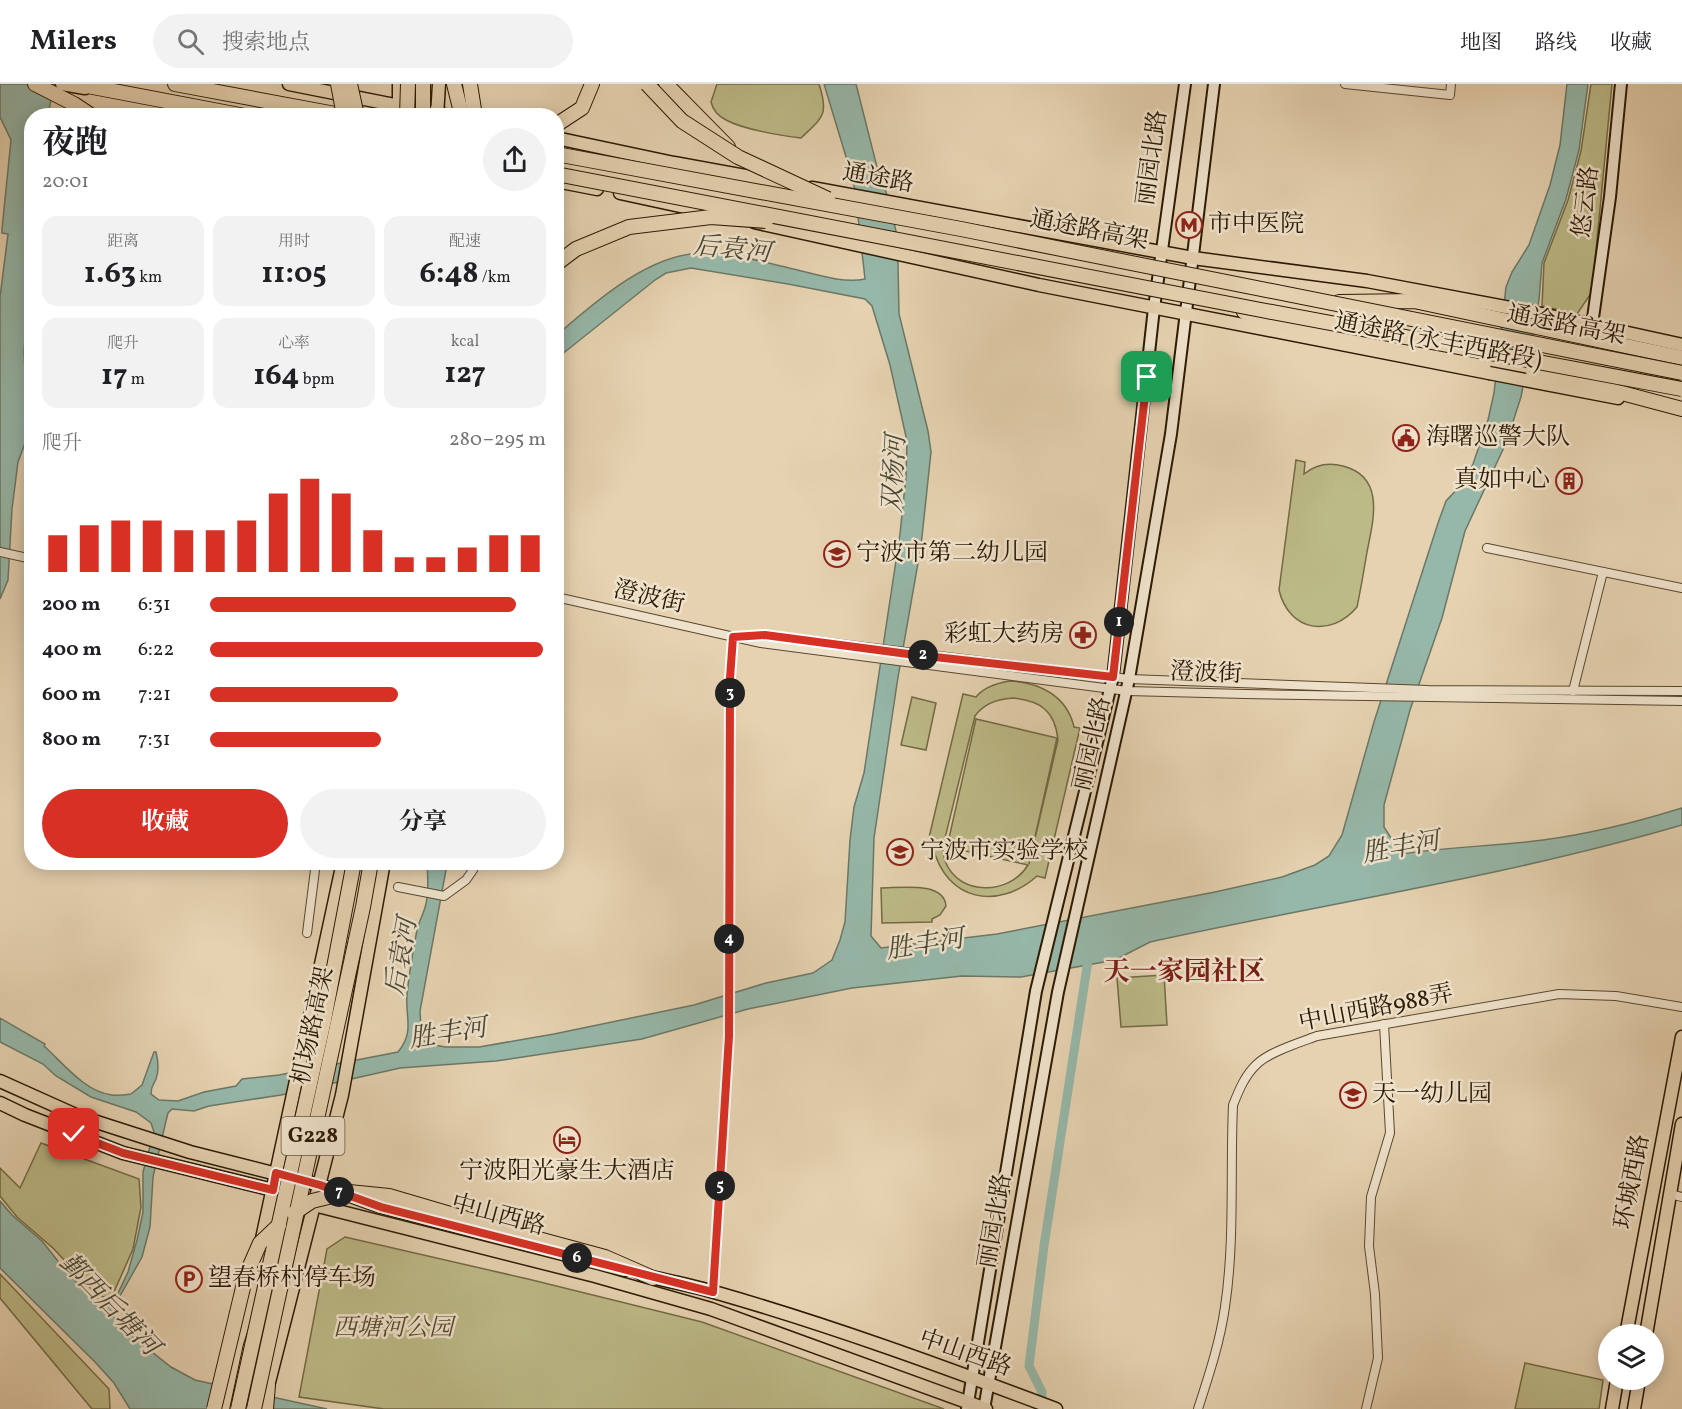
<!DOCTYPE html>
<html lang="zh">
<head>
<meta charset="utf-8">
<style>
	body { margin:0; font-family:Vollkorn,"Noto Serif SC",serif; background:#f2f2f2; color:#202124; height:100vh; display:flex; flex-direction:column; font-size:22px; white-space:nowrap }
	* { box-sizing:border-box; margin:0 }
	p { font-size:20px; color:#757577 }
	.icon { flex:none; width:33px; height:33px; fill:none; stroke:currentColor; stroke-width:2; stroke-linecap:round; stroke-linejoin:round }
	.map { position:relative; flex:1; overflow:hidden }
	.panel { position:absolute; left:24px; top:24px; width:540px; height:762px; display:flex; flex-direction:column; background:#fff; border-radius:24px; box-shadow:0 3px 15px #0003 }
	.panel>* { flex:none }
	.buttons { position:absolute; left:1598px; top:1240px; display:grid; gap:12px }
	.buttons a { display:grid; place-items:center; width:66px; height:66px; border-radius:50%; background:#fff; box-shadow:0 3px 15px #0003; font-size:30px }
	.pin { position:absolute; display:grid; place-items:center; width:51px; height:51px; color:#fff; margin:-26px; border-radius:12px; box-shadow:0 3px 9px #0006 }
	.km { position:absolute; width:30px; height:30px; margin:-15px; border-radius:50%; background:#222; color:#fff; font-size:16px; line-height:30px; text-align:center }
	.round { display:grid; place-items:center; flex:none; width:63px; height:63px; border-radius:32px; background:#f2f2f2 }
	.head { display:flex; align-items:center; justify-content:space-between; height:102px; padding:0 18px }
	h1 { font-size:33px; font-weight:700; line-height:45px }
	.metrics { display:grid; grid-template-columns:repeat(3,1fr); gap:9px; height:102px; padding:6px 18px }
	.metrics div { display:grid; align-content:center; border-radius:15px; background:#f2f2f2; text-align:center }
	.metrics b { font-size:30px; font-weight:700 }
	.metrics small { font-size:16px; font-weight:400 }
	.metrics p { font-size:16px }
	.chart { height:168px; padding:12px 18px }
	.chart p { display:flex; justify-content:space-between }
	.chart svg { width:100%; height:108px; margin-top:6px; stroke:#d93025; stroke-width:6 }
	.button { display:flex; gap:12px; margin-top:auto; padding:12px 18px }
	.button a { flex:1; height:69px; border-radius:36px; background:#d93025; color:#fff; font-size:24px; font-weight:700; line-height:69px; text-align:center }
	.button a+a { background:#f2f2f2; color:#202124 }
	ul { padding:0 18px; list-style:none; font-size:20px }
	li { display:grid; grid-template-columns:96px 72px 1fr; align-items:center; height:45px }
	li i { height:15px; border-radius:8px; background:#d93025 }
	header { display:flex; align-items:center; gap:36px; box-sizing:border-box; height:84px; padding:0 30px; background:#fff; border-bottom:2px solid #e0e0e0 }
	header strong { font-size:28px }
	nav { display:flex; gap:33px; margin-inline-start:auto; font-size:21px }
	.search { width:420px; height:54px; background:#f2f2f2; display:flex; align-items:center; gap:15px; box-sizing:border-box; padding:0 21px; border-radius:33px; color:#757577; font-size:22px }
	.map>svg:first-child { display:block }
	.green { fill:#bcba87; stroke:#736a45; stroke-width:1.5; fill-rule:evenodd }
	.water { fill:#96b8aa; stroke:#6b7867; stroke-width:1.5 }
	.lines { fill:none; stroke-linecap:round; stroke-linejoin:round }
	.canal { stroke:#96b8aa; stroke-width:9 }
	.street-casing { stroke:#59472e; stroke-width:10 }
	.secondary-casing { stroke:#2a1903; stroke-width:14 }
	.primary-casing { stroke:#2a1903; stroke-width:15 }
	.highway-casing { stroke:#2a1903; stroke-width:16 }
	.street { stroke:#efe2cc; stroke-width:8 }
	.secondary { stroke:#efe2cc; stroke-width:10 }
	.primary { stroke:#e6d2b1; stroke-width:12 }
	.highway { stroke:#e6d2b1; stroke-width:14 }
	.primary-bridge-casing { stroke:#2a1903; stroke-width:15; stroke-linecap:butt }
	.highway-bridge-casing { stroke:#2a1903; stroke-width:16; stroke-linecap:butt }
	.primary-bridge { stroke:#e6d2b1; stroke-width:12 }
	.highway-bridge { stroke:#e6d2b1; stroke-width:14 }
	.route-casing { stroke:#fff; stroke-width:12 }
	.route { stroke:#d93025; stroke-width:8 }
	.labels { text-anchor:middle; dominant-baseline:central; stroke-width:5; stroke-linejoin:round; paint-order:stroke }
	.shield { fill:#efe2cc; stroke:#65553f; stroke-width:1.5 }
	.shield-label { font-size:22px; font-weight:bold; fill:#2a1903 }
	.street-label { font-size:24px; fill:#2a1903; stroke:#efe2cc }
	.poi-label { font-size:24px; fill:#2a1903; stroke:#efe2cc; text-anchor:start }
	.park-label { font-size:24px; font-style:italic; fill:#56492b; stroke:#efe2cc }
	.water-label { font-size:26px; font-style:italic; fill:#4a4935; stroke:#efe2cc }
	.quarter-label { font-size:27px; font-weight:bold; fill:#7a1f14; stroke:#efe2cc }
</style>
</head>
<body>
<header>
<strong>Milers</strong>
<div class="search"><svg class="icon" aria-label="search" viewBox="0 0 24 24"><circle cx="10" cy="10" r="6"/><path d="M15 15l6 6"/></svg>搜索地点</div>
<nav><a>地图</a><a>路线</a><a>收藏</a></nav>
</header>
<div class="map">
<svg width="1682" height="1325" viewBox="0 0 1682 1325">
	<rect width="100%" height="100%" fill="#e6d2b1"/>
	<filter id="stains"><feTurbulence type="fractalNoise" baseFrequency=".00333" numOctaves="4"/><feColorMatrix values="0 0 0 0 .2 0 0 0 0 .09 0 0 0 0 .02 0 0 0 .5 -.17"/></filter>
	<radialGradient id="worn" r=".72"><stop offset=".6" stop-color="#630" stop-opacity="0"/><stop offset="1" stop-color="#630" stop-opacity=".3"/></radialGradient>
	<g class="green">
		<path d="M717 0H819C829 31 823 33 801 54 782 52 742 45 726 36 718 32 713 26 711 18Z"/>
		<polygon points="1591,0 1612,0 1592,208 1577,230 1542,222 1544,179 1568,116 1581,67"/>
		<path d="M1296 376 1305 378 1304 390C1316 380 1328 378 1343 382 1386 393 1373 437 1367 468 1364 486 1361 504 1357 523 1331 554 1289 548 1279 506Z"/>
		<path d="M1010 597C1039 598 1067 612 1074 643L1080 644 1045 794 1037 792C998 827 946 817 933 763L927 762 963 610 976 613C984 603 997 599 1010 597ZM1013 614C1041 617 1055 627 1058 656L1029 780 1057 654 976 635 947 763 1028 781C1010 811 959 813 945 777 944 772 943 767 943 762L975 632C984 619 998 615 1013 614Z"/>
		<polygon points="912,613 936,619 926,666 901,661"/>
		<path d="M881 804C900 804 944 797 946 822L940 831 932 835V838L882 839Z"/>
		<polygon points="1164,891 1167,941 1121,943 1117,894"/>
		<polygon points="41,1059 139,1095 141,1123 133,1165 110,1217 92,1206 54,1165 17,1133 0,1112 0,1084 20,1104"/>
		<polygon points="345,1153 528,1195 702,1238 944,1325 384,1325 299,1313 327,1165"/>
		<polygon points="0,1190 109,1305 110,1325 92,1325 0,1214"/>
		<polygon points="1525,1279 1603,1296 1599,1325 1515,1325"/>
	</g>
	<g class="water">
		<path d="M0 0H54L48 31 32 32V160L26 219 30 220C27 240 18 283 31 298V343L18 378 12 425 8 496 0 515V213L8 150 2 149V145L11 56 0 33Z"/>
		<path d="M824 0H856L879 91 888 113 896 147 898 180 899 230 928 347 931 368 921 462 898 593 874 754 871 852 881 864 997 850 1215 808 1282 793 1315 781 1329 772 1342 751 1374 638 1438 439 1446 417 1463 399 1473 380 1488 336 1494 309 1506 203 1512 188 1529 161 1550 101 1560 61 1567 0H1588L1579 66 1566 115 1542 179 1539 216 1521 313 1506 359 1465 447 1442 534 1410 626 1384 721V743L1401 770C1448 763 1496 762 1543 756 1590 750 1637 738 1682 724V741C1508 792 1328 819 1150 858L1115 876 1021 893 962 892 852 904 748 925 642 955 496 977 400 984 281 1011 209 1022 194 1027 172 1025 168 1029 166 1037 153 1093 150 1143 142 1173 112 1226 114 1233 122 1244 171 1283 195 1296 327 1325H130L114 1299 95 1278 0 1184V1117L12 1131 42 1157 65 1186 83 1205 108 1222 118 1209 128 1188 137 1156 143 1128V1088L154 1048 151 1039 136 1028 91 1013 56 992 43 980 0 958V934L45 960 44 962C63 979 85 1008 112 1011 118 1012 125 1011 131 1010L142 1001 154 968H156C158 976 159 987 156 995 153 1002 151 1002 151 1010L159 1016 178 1017 204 1008 236 1002 242 995 279 991 398 968C415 947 405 934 407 911 409 890 413 867 417 846 419 837 424 829 426 820 429 806 428 793 427 779H445L446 786 420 927 421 945 425 959 445 963H479L554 950 694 921 766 899 813 889 832 876 840 856 845 838 850 756 854 723 864 689 900 450 906 392 907 357 890 281 872 222 865 215 788 200 691 184 666 189 655 196 556 275 557 251C596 217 652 167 707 169 734 169 762 178 789 184 812 189 842 200 865 195L855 106 847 76Z"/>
	</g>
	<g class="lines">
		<polyline class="canal" points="1042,1325 1042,1308 1029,1282 1044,1162 1089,870"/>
		<defs>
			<g id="street">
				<polyline points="1345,0 1450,11 1451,0"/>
				<polyline points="1487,464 1682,504"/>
				<polyline points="0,468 32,475"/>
				<polyline points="556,513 761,559 1127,607 1245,610 1682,617"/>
				<polyline points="743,552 766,551 1129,595 1428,606 1682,607"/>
				<polyline points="1573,607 1603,488"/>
				<polyline points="398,803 444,812 466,796 473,786"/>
				<polyline points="307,849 316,778"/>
				<polyline points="1670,1110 1682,1113"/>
				<polyline points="713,1208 729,952 730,594 733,553"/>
				<path d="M1198 1325C1209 1291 1220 1258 1225 1223 1235 1156 1230 1088 1233 1021 1239 1006 1245 991 1257 980 1269 968 1301 958 1317 952L1559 910 1616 912 1682 923"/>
				<polyline points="1366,1325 1378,1274 1375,1210 1369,1162 1371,1113 1390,1049 1384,940"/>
			</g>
			<g id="secondary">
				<polyline points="1592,241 1610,113 1621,0"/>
				<polyline points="967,1325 1036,907 1113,593 1154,224 1185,0"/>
				<polyline points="984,1325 1058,908 1129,595 1171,350 1214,0"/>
			</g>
			<g id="primary">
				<polyline points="62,0 85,4"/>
				<polyline points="289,0 450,32"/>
				<polyline points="399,32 399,0"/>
				<polyline points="437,32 439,0"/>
				<polyline points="556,54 674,79 789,100"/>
				<polyline points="556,97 597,105"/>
				<polyline points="812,104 1193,174 1367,197 1537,229 1682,261"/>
				<polyline points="620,109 717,130"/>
				<polyline points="754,138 1039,201 1489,289"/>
				<polyline points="1525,296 1618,314"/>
				<polyline points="0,997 78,1032 190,1068 320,1101 381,1123 624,1186"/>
				<polyline points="0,1019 25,1031 123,1069 273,1106 314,1121 595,1192 711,1225 986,1325"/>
				<path d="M643 1191C667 1197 691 1201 714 1208 830 1241 944 1283 1056 1325"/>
				<polyline points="246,1229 343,778"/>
				<polyline points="1626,1251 1682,953"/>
				<polyline points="1646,1251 1682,1040"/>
				<polyline points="266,1310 342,1011 384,778"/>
				<polyline points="1612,1325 1617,1296"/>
				<polyline points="1634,1325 1639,1296"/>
			</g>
			<g id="highway">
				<polyline points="35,0 74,20 92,32"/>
				<polyline points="77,0 245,32"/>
				<polyline points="175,0 346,32"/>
				<polyline points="454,0 462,32"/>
				<polyline points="470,0 475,32"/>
				<polyline points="666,0 728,63"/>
				<polyline points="556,41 582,24 592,0"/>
				<polyline points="1339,218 1414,217 1682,274"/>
				<polyline points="1244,228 1298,244 1603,304 1682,325"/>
				<polyline points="498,1144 605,1173 653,1194"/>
				<polyline points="222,1325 236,1259 248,1222"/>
				<polyline points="266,1325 268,1301"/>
			</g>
		</defs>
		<use href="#street" class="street-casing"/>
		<use href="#secondary" class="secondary-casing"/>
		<use href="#primary" class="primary-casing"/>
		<use href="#highway" class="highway-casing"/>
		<use href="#street" class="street"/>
		<use href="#secondary" class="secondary"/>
		<use href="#primary" class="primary"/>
		<use href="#highway" class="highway"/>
		<defs>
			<polyline id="primary-bridge" points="1489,289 1525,296"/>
			<g id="highway-bridge">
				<polyline points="338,0 344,32"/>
				<polyline points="350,0 357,32"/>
				<polyline points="647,0 682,37 738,73 828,115"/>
				<polyline points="407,32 408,0"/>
				<polyline points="423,32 423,0"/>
				<polyline points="556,70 961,145 1682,289"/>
				<polyline points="556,90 1261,226 1682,305"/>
				<polyline points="556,180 576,165 629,143 711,133 766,137"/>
				<polyline points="294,1129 312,1117 349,1108 389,1112 498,1144"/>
				<polyline points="214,1325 246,1191 260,1159 279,1141"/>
				<polyline points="238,1325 324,936 354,778"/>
				<polyline points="254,1325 363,823 371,778"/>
			</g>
		</defs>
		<use href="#primary-bridge" class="primary-bridge-casing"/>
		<use href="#highway-bridge" class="highway-bridge-casing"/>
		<use href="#primary-bridge" class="primary-bridge"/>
		<use href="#highway-bridge" class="highway-bridge"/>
	</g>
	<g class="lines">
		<defs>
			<polyline id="route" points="74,1050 123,1069 273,1106 276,1089 320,1101 381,1123 713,1208 729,952 730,594 733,553 765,551 908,570 1113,593 1147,293"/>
		</defs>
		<use href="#route" class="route-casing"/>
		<use href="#route" class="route"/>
	</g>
	<defs>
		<symbol id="metro-ring" viewBox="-11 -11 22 22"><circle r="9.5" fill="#efe2cc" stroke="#8f2418" stroke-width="1.5"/><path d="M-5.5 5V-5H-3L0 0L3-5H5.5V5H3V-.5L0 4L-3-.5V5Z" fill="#8f2418"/></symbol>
		<symbol id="civic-ring" viewBox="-11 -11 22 22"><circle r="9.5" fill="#efe2cc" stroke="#8f2418" stroke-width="1.5"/><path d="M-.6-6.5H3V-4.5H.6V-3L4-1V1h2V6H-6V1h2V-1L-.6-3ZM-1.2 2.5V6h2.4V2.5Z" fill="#8f2418"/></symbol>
		<symbol id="building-ring" viewBox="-11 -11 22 22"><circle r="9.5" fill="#efe2cc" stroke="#8f2418" stroke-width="1.5"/><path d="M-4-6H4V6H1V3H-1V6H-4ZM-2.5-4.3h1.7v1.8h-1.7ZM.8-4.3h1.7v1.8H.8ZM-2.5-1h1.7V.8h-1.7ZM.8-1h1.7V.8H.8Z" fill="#8f2418"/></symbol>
		<symbol id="school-ring" viewBox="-11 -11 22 22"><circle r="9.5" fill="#efe2cc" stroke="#8f2418" stroke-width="1.5"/><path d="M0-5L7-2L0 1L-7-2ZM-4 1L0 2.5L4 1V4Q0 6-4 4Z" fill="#8f2418"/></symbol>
		<symbol id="pharmacy-ring" viewBox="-11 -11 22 22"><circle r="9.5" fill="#efe2cc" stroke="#8f2418" stroke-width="1.5"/><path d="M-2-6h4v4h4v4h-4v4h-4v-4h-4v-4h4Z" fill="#8f2418"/></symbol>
		<symbol id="hotel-ring" viewBox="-11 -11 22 22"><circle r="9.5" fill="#efe2cc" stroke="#8f2418" stroke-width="1.5"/><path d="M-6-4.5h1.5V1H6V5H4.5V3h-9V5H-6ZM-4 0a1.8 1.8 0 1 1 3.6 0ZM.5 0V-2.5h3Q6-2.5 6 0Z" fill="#8f2418"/></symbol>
		<symbol id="parking-ring" viewBox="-11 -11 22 22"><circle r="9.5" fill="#efe2cc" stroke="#8f2418" stroke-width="1.5"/><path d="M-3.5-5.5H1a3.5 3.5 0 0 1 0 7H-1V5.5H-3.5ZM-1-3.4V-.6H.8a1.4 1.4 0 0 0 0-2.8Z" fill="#8f2418"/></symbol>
	</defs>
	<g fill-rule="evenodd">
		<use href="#metro-ring" x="1174" y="126" width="30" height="30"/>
		<use href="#civic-ring" x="1391" y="339" width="30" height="30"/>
		<use href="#building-ring" x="1554" y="382" width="30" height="30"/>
		<use href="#school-ring" x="822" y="455" width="30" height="30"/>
		<use href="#pharmacy-ring" x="1068" y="536" width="30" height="30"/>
		<use href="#school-ring" x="885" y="753" width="30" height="30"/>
		<use href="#school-ring" x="1338" y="996" width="30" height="30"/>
		<use href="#hotel-ring" x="552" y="1041" width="30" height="30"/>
		<use href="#parking-ring" x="174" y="1180" width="30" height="30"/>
	</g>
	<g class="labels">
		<rect class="shield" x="281.5" y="1033" width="63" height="38" rx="4.5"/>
		<g class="shield-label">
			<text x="313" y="1052">G228</text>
		</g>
		<g class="street-label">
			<text transform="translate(1153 74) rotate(-82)">丽园北路</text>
			<text transform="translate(878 95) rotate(10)">通途路</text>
			<text transform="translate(1587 118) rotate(-83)">悠云路</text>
			<text transform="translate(1089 147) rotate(11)">通途路高架</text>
			<text transform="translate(1566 242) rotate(11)">通途路高架</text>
			<text transform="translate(1438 258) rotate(11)">通途路 (永丰西路段)</text>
			<text transform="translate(649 514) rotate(13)">澄波街</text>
			<text transform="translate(1206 590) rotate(2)">澄波街</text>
			<text transform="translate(1093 660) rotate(-77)">丽园北路</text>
			<text transform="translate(1376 925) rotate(-11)">中山西路988弄</text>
			<text transform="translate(314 942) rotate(-78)">机场路高架</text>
			<text transform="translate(1633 1098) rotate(-79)">环城西路</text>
			<text transform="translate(498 1132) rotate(15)">中山西路</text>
			<text transform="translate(996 1137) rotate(-80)">丽园北路</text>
			<text transform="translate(965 1270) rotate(19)">中山西路</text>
		</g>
		<g class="poi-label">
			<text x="1208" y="141">市中医院</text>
			<text x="1426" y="354">海曙巡警大队</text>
			<text x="1550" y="397" text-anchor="end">真如中心</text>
			<text x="856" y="470">宁波市第二幼儿园</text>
			<text x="1064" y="551" text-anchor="end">彩虹大药房</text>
			<text x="920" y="768">宁波市实验学校</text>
			<text x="1372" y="1011">天一幼儿园</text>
			<text x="567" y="1088" text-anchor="middle">宁波阳光豪生大酒店</text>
			<text x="208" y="1195">望春桥村停车场</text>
		</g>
		<g class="park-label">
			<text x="393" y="1245">西塘河公园</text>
		</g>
		<g class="water-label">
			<text transform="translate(732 166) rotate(6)">后袁河</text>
			<text transform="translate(895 390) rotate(-87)">双杨河</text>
			<text transform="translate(1401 764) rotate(-10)">胜丰河</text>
			<text transform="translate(925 861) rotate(-9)">胜丰河</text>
			<text transform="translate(402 873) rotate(-80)">后袁河</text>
			<text transform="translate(448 950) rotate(-9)">胜丰河</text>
			<text transform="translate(109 1221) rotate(46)">鄞西后塘河</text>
		</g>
		<g class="quarter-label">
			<text x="1184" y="889">天一家园社区</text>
		</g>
	</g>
	<rect width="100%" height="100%" filter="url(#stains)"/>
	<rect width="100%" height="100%" fill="url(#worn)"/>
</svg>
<div class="buttons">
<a><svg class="icon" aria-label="layers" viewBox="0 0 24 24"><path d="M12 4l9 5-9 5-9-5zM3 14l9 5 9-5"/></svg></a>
</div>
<div class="pin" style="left:1147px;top:293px;background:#1e9e55"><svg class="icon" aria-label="arrive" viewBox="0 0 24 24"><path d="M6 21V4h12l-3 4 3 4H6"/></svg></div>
<div class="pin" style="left:74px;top:1050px;background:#d93025"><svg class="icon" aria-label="check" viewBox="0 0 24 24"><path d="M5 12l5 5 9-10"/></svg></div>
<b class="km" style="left:1119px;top:538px">1</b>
<b class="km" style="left:923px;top:571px">2</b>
<b class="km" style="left:730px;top:609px">3</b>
<b class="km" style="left:729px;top:855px">4</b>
<b class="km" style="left:720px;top:1102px">5</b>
<b class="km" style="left:577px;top:1174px">6</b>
<b class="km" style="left:339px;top:1108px">7</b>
<section class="panel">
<div class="head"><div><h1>夜跑</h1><p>20:01</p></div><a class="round"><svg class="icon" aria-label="share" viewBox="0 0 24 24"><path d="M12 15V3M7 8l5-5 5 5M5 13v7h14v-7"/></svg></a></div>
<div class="metrics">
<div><p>距离</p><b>1.63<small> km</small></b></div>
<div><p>用时</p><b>11:05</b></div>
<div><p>配速</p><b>6:48<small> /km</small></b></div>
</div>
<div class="metrics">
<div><p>爬升</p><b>17<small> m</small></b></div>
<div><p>心率</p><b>164<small> bpm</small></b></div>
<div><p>kcal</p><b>127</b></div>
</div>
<div class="chart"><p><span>爬升</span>280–295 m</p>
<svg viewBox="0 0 160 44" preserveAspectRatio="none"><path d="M5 44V29M15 44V25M25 44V23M35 44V23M45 44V27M55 44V27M65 44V23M75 44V12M85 44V6M95 44V12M105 44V27M115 44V38M125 44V38M135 44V34M145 44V29M155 44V29"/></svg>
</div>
<ul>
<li><b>200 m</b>6:31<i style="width:91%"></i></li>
<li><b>400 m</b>6:22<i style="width:99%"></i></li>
<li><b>600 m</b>7:21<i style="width:56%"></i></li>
<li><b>800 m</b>7:31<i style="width:51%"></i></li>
</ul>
<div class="button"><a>收藏</a><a>分享</a></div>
</section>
</div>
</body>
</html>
